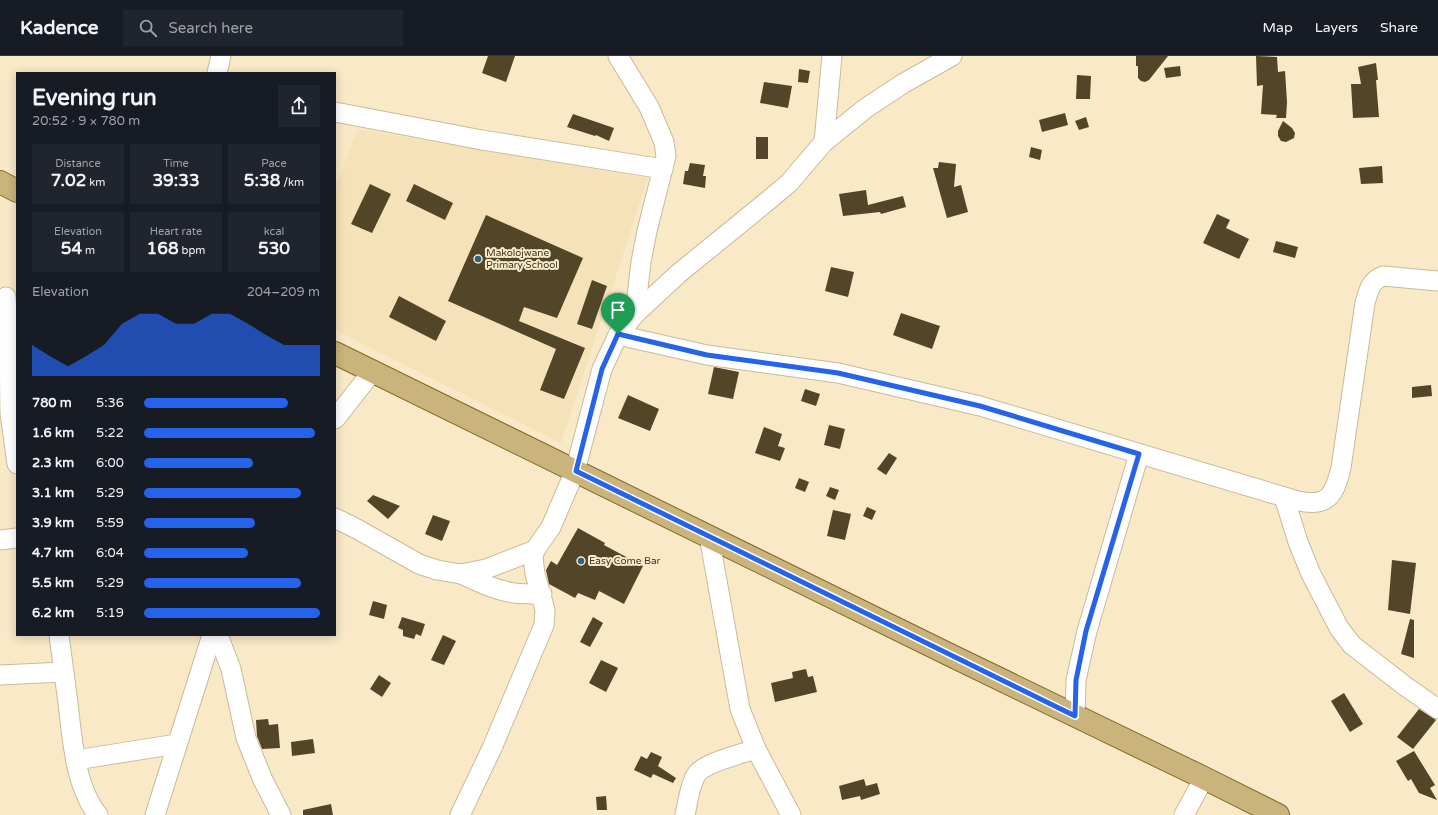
<!DOCTYPE html>
<html lang="en">
<head>
<meta charset="utf-8">
<style>
	body { margin:0; font-family:"Varela Round",sans-serif; background:#20242c; color:#f1f3f6; height:100vh; display:flex; flex-direction:column; font-size:15px; white-space:nowrap }
	* { box-sizing:border-box; margin:0 }
	p { font-size:13px; color:#9ea1a6 }
	.icon { flex:none; width:22px; height:22px; fill:none; stroke:currentColor; stroke-width:2; stroke-linecap:round; stroke-linejoin:round }
	.map { position:relative; flex:1; overflow:hidden }
	.panel { position:absolute; left:16px; top:16px; width:320px; height:564px; display:flex; flex-direction:column; background:#171b24; border-radius:0px; box-shadow:0 2px 10px #0003 }
	.panel>* { flex:none }
	.pin { position:absolute; display:grid; place-items:center; width:34px; height:34px; color:#fff; margin:-41px -17px; border-radius:50% 50% 50% 0; rotate:-45deg; box-shadow:0 0 4px #0007 }
	.pin .icon { rotate:45deg }
	.round { display:grid; place-items:center; flex:none; width:42px; height:42px; border-radius:0px; background:#20242c }
	.head { display:flex; align-items:center; justify-content:space-between; height:68px; padding:0 16px }
	h1 { font-size:22px; font-weight:700; line-height:30px }
	.figures { display:grid; grid-template-columns:repeat(3,1fr); gap:6px; height:68px; padding:4px 16px }
	.figures div { display:grid; align-content:center; border-radius:0px; background:#20242c; text-align:center }
	.figures b { font-size:17px; font-weight:700 }
	.figures small { font-size:11px; font-weight:400 }
	.figures p { font-size:11px }
	.chart { height:112px; padding:8px 16px }
	.chart p { display:flex; justify-content:space-between }
	.chart svg { width:100%; height:72px; margin-top:4px; fill:#2563eb; opacity:.7 }
	ul { padding:0 16px; list-style:none; font-size:13px }
	li { display:grid; grid-template-columns:64px 48px 1fr; align-items:center; height:30px }
	li i { height:10px; border-radius:5px; background:#2563eb }
	header { display:flex; align-items:center; gap:24px; box-sizing:border-box; height:56px; padding:0 20px; background:#171b24; border-bottom:1px solid #363941 }
	header strong { font-size:19px }
	nav { display:flex; gap:22px; margin-inline-start:auto; font-size:14px }
	.search { width:280px; height:36px; background:#20242c; display:flex; align-items:center; gap:10px; box-sizing:border-box; padding:0 14px; border-radius:0px; color:#9ea1a6; font-size:15px }
	.map>svg:first-child { display:block }
	.built { fill:#f5e2b8 }
	.building { fill:#534528 }
	.lines { fill:none; stroke-linecap:round; stroke-linejoin:round }
	.minor-casing { stroke:#c9ba99; stroke-width:21 }
	.major-casing { stroke:#816827; stroke-width:24 }
	.minor { stroke:#fff; stroke-width:19 }
	.major { stroke:#cab47c; stroke-width:22 }
	.route-casing { stroke:#fff; stroke-width:8 }
	.route { stroke:#2563eb; stroke-width:5 }
	.poi-dot { fill:#2f627f; stroke:#f9e9c7; stroke-width:1.5 }
	.labels { text-anchor:middle; dominant-baseline:central; stroke-width:4; stroke-linejoin:round; paint-order:stroke }
	.poi-label { font-size:10px; fill:#3d372a; stroke:#f9e9c7; text-anchor:start }
</style>
</head>
<body>
<header>
<strong>Kadence</strong>
<div class="search"><svg class="icon" aria-label="search" viewBox="0 0 24 24"><circle cx="10" cy="10" r="6"/><path d="M15 15l6 6"/></svg>Search here</div>
<nav><a>Map</a><a>Layers</a><a>Share</a></nav>
</header>
<div class="map">
<svg width="1438" height="759" viewBox="0 0 1438 759">
	<rect width="100%" height="100%" fill="#f9e9c7"/>
	<polygon class="built" points="357,73 648,122 561,387 335,274 335,132"/>
	<g class="building">
		<polygon points="488,0 515,0 506,26 482,17"/>
		<polygon points="1136,0 1168,0 1149,24 1145,26 1141,25 1138,22 1138,10 1136,10"/>
		<polygon points="1256,0 1277,1 1278,16 1285,15 1287,46 1286,62 1276,62 1277,59 1261,58 1263,29 1257,30"/>
		<polygon points="1376,7 1378,24 1376,24 1379,61 1353,62 1351,28 1361,28 1358,11"/>
		<polygon points="1180,10 1181,20 1166,22 1164,12"/>
		<polygon points="799,13 810,15 808,27 798,26"/>
		<polygon points="1077,19 1091,20 1090,43 1076,43"/>
		<polygon points="764,26 792,30 788,52 760,47"/>
		<polygon points="1065,57 1068,69 1042,76 1039,64"/>
		<polygon points="573,58 614,72 609,85 596,79 595,80 567,71"/>
		<polygon points="1086,61 1089,71 1079,74 1075,65"/>
		<polygon points="1283,65 1292,72 1295,77 1294,82 1286,86 1281,85 1278,80 1278,75"/>
		<rect x="756" y="81" width="12" height="22"/>
		<polygon points="1031,91 1042,94 1040,104 1029,101"/>
		<polygon points="939,106 956,108 954,131 961,129 968,156 947,162 933,112 938,112"/>
		<polygon points="690,107 705,109 703,120 706,120 705,132 683,128 685,115 688,115"/>
		<polygon points="1382,110 1383,127 1361,128 1359,112"/>
		<polygon points="370,128 391,138 372,177 351,168"/>
		<polygon points="414,128 453,147 445,164 406,145"/>
		<polygon points="866,134 868,149 903,140 906,151 881,158 880,156 843,160 839,138"/>
		<polygon points="1217,158 1230,164 1226,172 1249,183 1239,203 1203,187"/>
		<polygon points="486,159 583,202 557,262 524,251 519,265 585,292 564,343 540,334 556,293 448,245"/>
		<polygon points="1276,185 1298,191 1295,202 1273,196"/>
		<polygon points="831,211 854,216 848,241 825,235"/>
		<polygon points="592,224 607,230 592,273 577,268"/>
		<polygon points="399,240 446,265 436,285 389,261"/>
		<polygon points="901,257 940,270 932,293 893,279"/>
		<polygon points="714,311 739,316 733,343 708,338"/>
		<polygon points="1431,329 1432,340 1412,342 1412,331"/>
		<polygon points="805,333 820,338 816,350 801,345"/>
		<polygon points="628,339 659,353 650,375 618,362"/>
		<polygon points="829,369 845,373 840,393 824,389"/>
		<polygon points="764,371 782,378 778,390 785,392 780,405 755,397"/>
		<polygon points="889,397 897,402 886,419 877,413"/>
		<polygon points="799,422 809,426 805,436 795,432"/>
		<polygon points="830,431 839,434 835,444 826,440"/>
		<polygon points="373,439 400,450 388,463 367,445"/>
		<polygon points="867,451 876,455 872,464 863,460"/>
		<polygon points="833,454 851,458 845,484 827,480"/>
		<polygon points="433,459 450,465 442,485 425,478"/>
		<polygon points="578,472 605,487 604,489 643,510 624,548 599,535 595,544 578,537 575,542 549,528 546,514 551,505 557,509"/>
		<polygon points="1392,504 1416,507 1410,558 1388,554"/>
		<polygon points="373,545 387,549 384,563 369,559"/>
		<polygon points="402,561 425,568 421,580 416,578 414,583 403,580 403,574 398,572"/>
		<polygon points="593,561 603,567 590,591 580,586"/>
		<polygon points="1410,563 1414,564 1414,602 1401,598"/>
		<polygon points="443,579 456,585 444,609 431,604"/>
		<polygon points="601,604 618,612 606,636 589,627"/>
		<polygon points="806,613 808,621 813,620 817,636 775,646 771,627 793,622 792,616"/>
		<polygon points="379,619 391,627 382,641 370,633"/>
		<polygon points="1344,637 1363,668 1350,676 1331,645"/>
		<polygon points="1419,653 1436,664 1413,693 1397,681"/>
		<polygon points="268,663 269,669 278,668 280,692 262,693 257,680 256,664"/>
		<polygon points="313,683 315,697 292,700 291,686"/>
		<polygon points="1414,695 1435,729 1430,732 1437,744 1419,737 1411,723 1408,725 1396,705"/>
		<polygon points="651,696 662,701 658,710 676,722 673,727 653,718 651,722 634,714 641,700 647,703"/>
		<polygon points="864,723 866,730 877,727 880,738 861,744 860,740 842,744 839,730"/>
		<polygon points="606,740 607,754 597,754 596,741"/>
		<polygon points="331,748 333,759 303,759 303,754"/>
	</g>
	<g class="lines">
		<defs>
			<g id="minor">
				<polyline points="618,0 649,51 664,86 666,100 647,175 641,206 635,258"/>
				<polyline points="217,17 221,0"/>
				<polyline points="335,56 482,84 663,113"/>
				<polyline points="824,86 832,0"/>
				<polyline points="6,241 9,290 10,357 17,408"/>
				<path d="M618 279 707 299 838 317 980 350 1298 445C1328 451 1334 440 1341 412L1365 247C1369 234 1370 225 1383 220L1438 225"/>
				<polyline points="335,363 372,316"/>
				<polyline points="1284,441 1298,486 1311,518 1339,572 1352,589 1405,630 1438,653"/>
				<polyline points="335,462 357,473 419,508 437,514 461,518 486,513 535,494"/>
				<polyline points="709,480 740,653 756,693 791,759"/>
				<polyline points="0,484 17,482"/>
				<path d="M461 518C478 526 495 534 514 537 523 538 532 538 542 538"/>
				<path d="M59 579C62 601 65 624 68 647 72 681 75 731 98 759"/>
				<polyline points="218,579 231,613 246,682 263,724 281,759"/>
				<polyline points="0,619 64,616"/>
				<polyline points="1075,660 1076,624 1087,575 1139,398"/>
				<polyline points="76,704 177,688"/>
				<polyline points="155,759 212,579"/>
				<polyline points="460,759 492,692 544,569 545,554 535,518 533,501 535,494 551,471 575,415 602,313 618,279 635,258 678,218 770,143 789,127 824,86 866,52 904,27 952,0"/>
				<path d="M685 759C688 746 689 731 696 719 703 707 741 698 756 693"/>
				<polyline points="1184,759 1204,722"/>
			</g>
			<g id="major">
				<polyline points="0,126 17,135"/>
				<polyline points="335,297 950,599 1204,722 1278,759"/>
			</g>
		</defs>
		<use href="#minor" class="minor-casing"/>
		<use href="#major" class="major-casing"/>
		<use href="#minor" class="minor"/>
		<use href="#major" class="major"/>
	</g>
	<g class="lines">
		<defs>
			<polygon id="route" points="618,278 707,299 838,317 980,350 1139,398 1086,575 1076,624 1075,660 576,415 602,313"/>
		</defs>
		<use href="#route" class="route-casing"/>
		<use href="#route" class="route"/>
	</g>
	<g class="poi-dot">
		<circle cx="478" cy="203" r="4"/>
		<circle cx="581" cy="505" r="4"/>
	</g>
	<g class="labels">
		<g class="poi-label">
			<text x="486" y="197">Makolojwane<tspan x="486" dy="12">Primary School</tspan></text>
			<text x="589" y="505">Easy Come Bar</text>
		</g>
	</g>
</svg>
<div class="pin" style="left:618px;top:278px;background:#1e9e55"><svg class="icon" aria-label="arrive" viewBox="0 0 24 24"><path d="M6 21V4h12l-3 4 3 4H6"/></svg></div>
<section class="panel">
<div class="head"><div><h1>Evening run</h1><p>20:52 · 9 × 780 m</p></div><a class="round"><svg class="icon" aria-label="share" viewBox="0 0 24 24"><path d="M12 15V3M7 8l5-5 5 5M5 13v7h14v-7"/></svg></a></div>
<div class="figures">
<div><p>Distance</p><b>7.02<small> km</small></b></div>
<div><p>Time</p><b>39:33</b></div>
<div><p>Pace</p><b>5:38<small> /km</small></b></div>
</div>
<div class="figures">
<div><p>Elevation</p><b>54<small> m</small></b></div>
<div><p>Heart rate</p><b>168<small> bpm</small></b></div>
<div><p>kcal</p><b>530</b></div>
</div>
<div class="chart"><p><span>Elevation</span>204–209 m</p>
<svg viewBox="0 0 160 44" preserveAspectRatio="none"><path d="M0 44V25L10 32L20 38L30 32L40 25L50 12L60 6L70 6L80 12L90 12L100 6L110 6L120 12L130 19L140 25L150 25L160 25V44z"/></svg>
</div>
<ul>
<li><b>780 m</b>5:36<i style="width:82%"></i></li>
<li><b>1.6 km</b>5:22<i style="width:97%"></i></li>
<li><b>2.3 km</b>6:00<i style="width:62%"></i></li>
<li><b>3.1 km</b>5:29<i style="width:89%"></i></li>
<li><b>3.9 km</b>5:59<i style="width:63%"></i></li>
<li><b>4.7 km</b>6:04<i style="width:59%"></i></li>
<li><b>5.5 km</b>5:29<i style="width:89%"></i></li>
<li><b>6.2 km</b>5:19<i style="width:100%"></i></li>
</ul>
</section>
</div>
</body>
</html>
